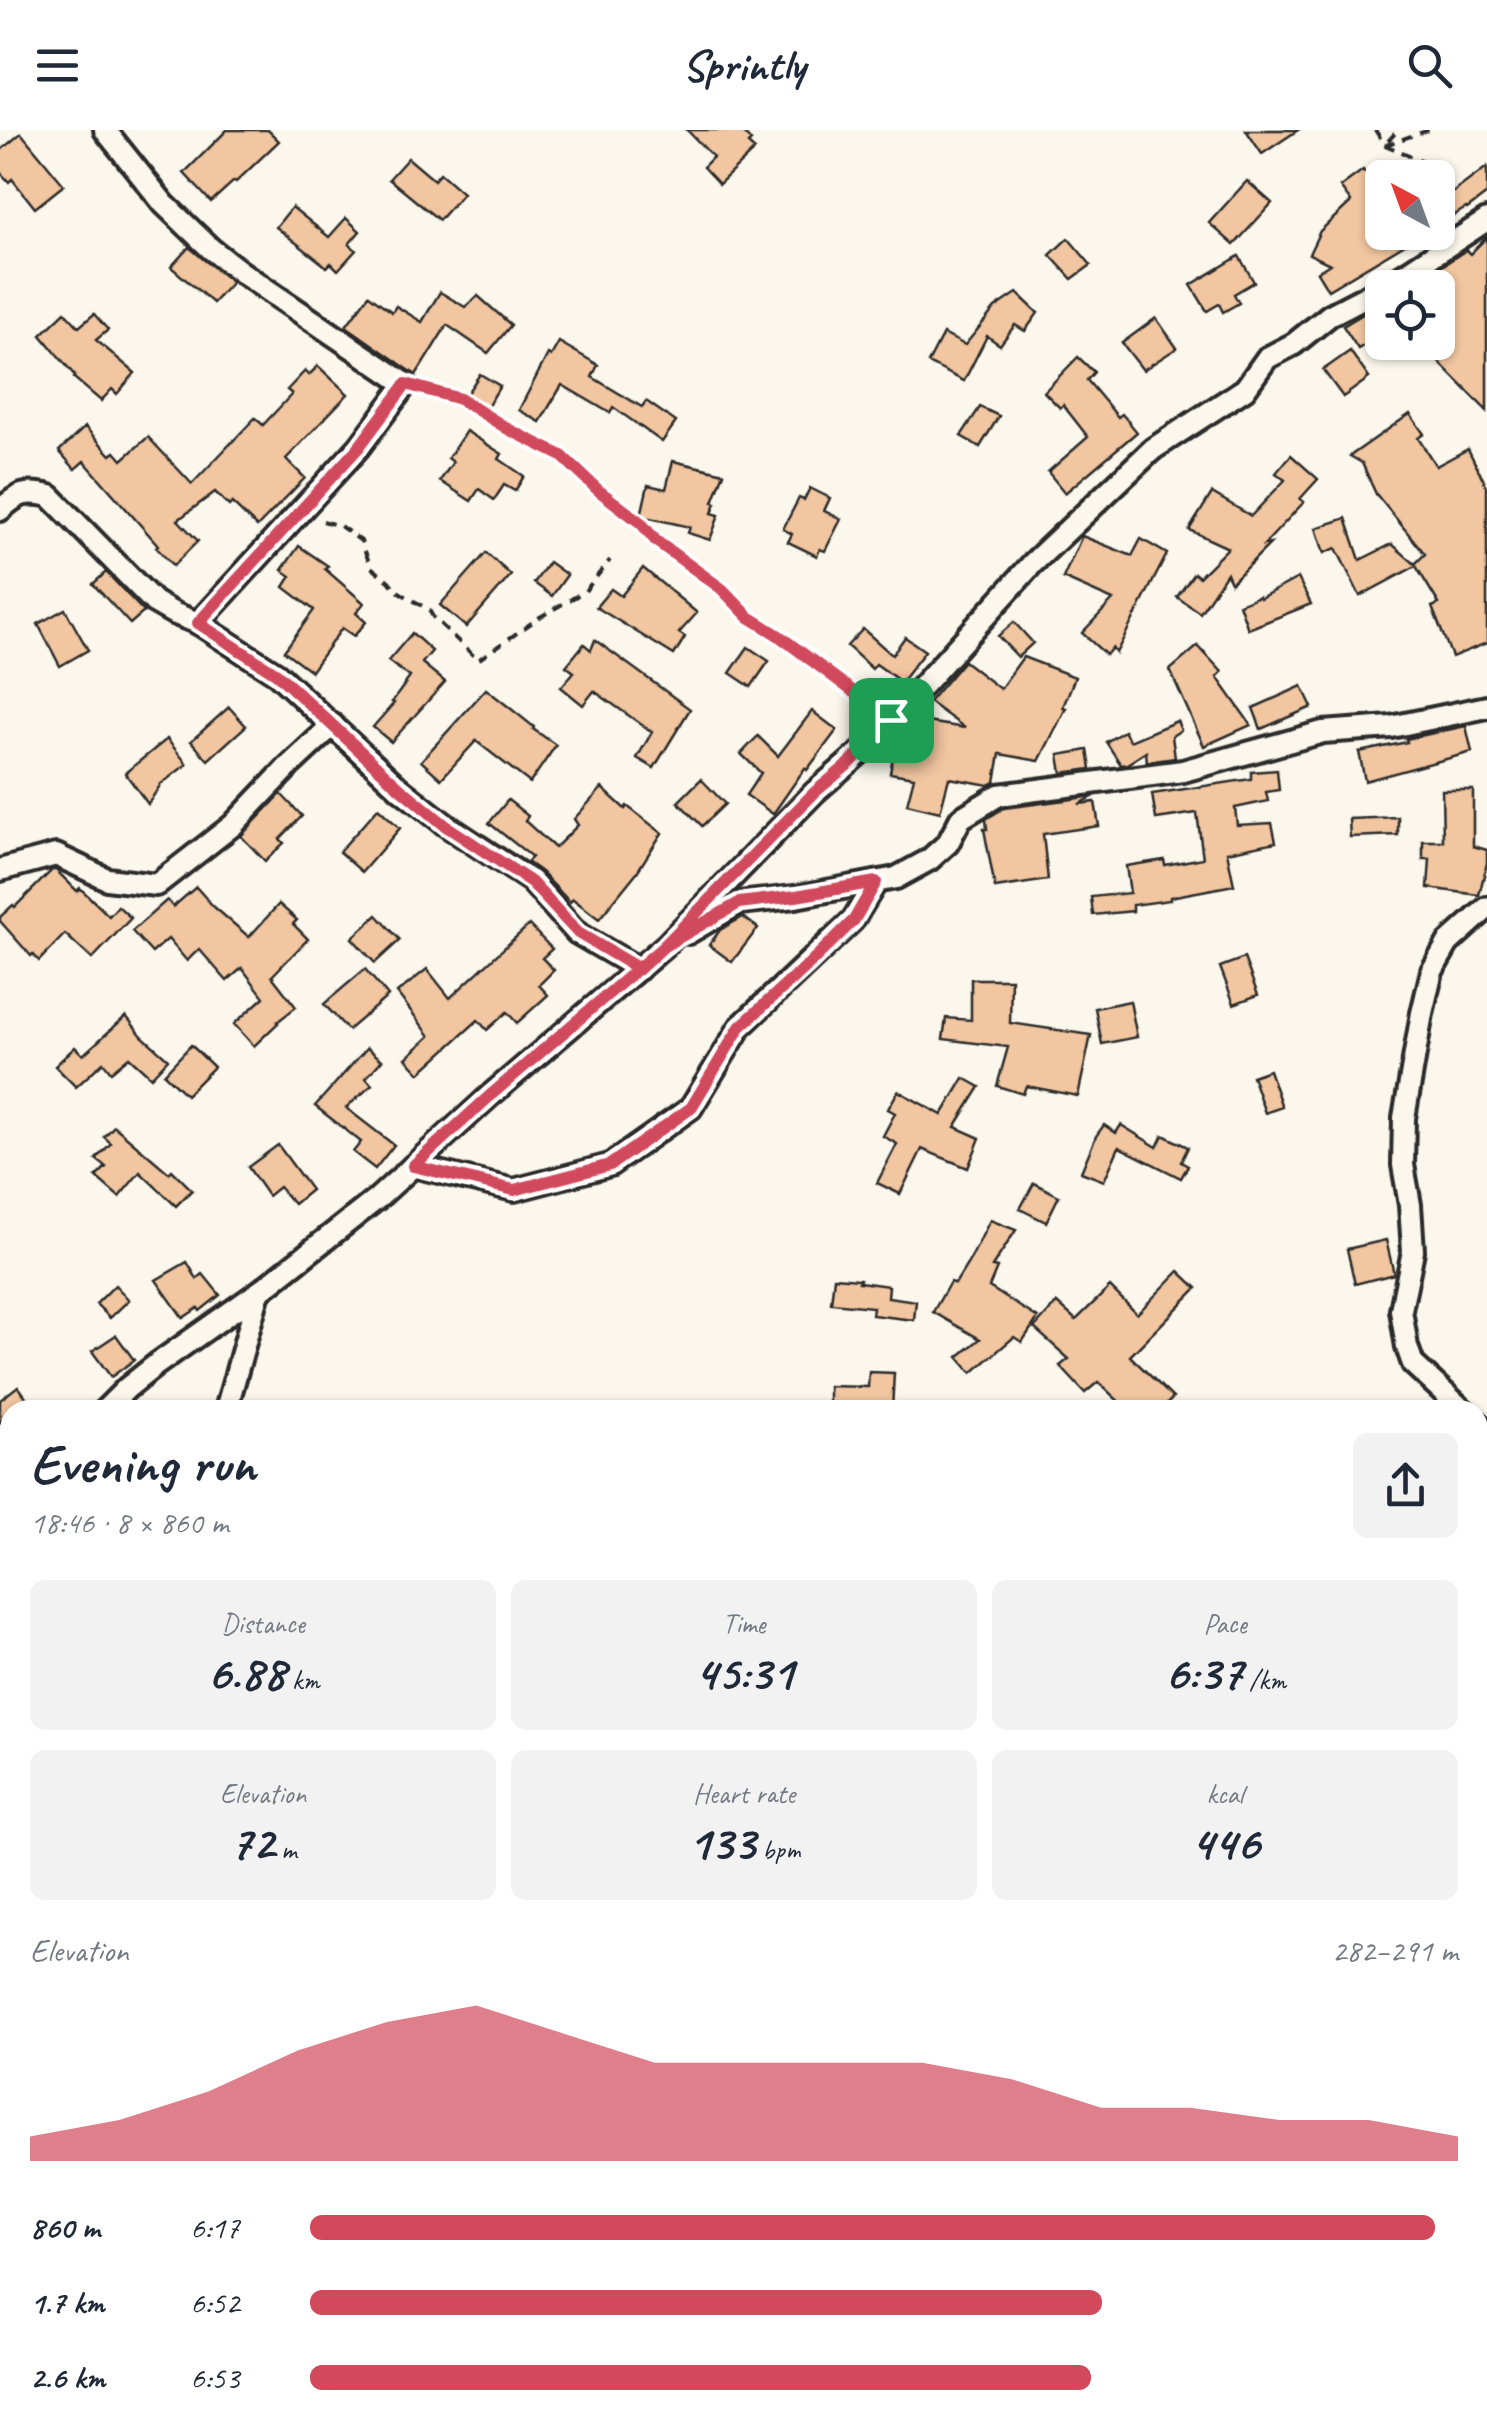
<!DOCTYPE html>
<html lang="en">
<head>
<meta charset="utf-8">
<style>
	body { margin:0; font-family:Caveat,sans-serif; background:#f2f2f3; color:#1f2937; height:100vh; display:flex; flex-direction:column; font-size:38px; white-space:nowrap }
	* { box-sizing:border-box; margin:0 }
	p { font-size:32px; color:#747a83 }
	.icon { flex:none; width:55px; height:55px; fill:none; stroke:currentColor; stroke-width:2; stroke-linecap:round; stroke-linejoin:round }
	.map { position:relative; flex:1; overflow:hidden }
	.sheet { position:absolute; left:0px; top:1270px; width:1488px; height:1035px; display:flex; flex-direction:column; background:#fff; border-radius:30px 30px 0 0; box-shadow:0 2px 8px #0004 }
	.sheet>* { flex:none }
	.needle { width:65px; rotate:319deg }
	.buttons { position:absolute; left:1365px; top:30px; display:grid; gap:20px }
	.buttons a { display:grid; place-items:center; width:90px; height:90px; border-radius:15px; background:#fff; box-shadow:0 2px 8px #0004; font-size:50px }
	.pin { position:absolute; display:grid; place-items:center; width:85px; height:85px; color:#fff; margin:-42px; border-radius:20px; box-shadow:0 5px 15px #0006 }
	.round { display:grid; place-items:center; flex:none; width:105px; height:105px; border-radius:15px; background:#f2f2f3 }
	.head { display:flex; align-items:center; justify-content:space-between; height:170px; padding:0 30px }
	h1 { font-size:55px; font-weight:600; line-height:75px }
	.figures { display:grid; grid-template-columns:repeat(3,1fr); gap:15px; height:170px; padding:10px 30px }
	.figures div { display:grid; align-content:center; border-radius:15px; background:#f2f2f3; text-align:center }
	.figures b { font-size:50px; font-weight:600 }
	.figures small { font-size:28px; font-weight:400 }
	.figures p { font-size:28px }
	.chart { height:280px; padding:20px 30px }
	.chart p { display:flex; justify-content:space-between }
	.chart svg { width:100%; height:180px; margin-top:10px; fill:#d1495b; opacity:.7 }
	ul { padding:0 30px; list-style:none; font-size:32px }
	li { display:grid; grid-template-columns:160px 120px 1fr; align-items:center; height:75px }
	li i { height:25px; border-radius:12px; background:#d1495b }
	header { display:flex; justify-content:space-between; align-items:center; height:130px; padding:0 30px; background:#fff; font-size:45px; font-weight:600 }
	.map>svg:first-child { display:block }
	.building { fill:#f1c6a0; stroke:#2b2b2b; stroke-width:2.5 }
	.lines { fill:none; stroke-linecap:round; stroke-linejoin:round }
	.minor-casing { stroke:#2b2b2b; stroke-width:28 }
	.path { stroke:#2b2b2b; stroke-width:4; stroke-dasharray:10 8; stroke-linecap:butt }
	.minor { stroke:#fbf7ec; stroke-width:20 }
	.route-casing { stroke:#fff; stroke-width:20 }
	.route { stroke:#d1495b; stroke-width:12 }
</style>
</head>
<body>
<header><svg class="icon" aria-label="menu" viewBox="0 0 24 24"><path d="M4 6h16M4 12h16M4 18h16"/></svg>Sprintly<svg class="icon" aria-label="search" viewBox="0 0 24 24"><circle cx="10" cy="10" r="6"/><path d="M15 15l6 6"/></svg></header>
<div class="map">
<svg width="1487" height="2305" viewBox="0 0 1487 2305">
	<rect width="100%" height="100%" fill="#fbf7ec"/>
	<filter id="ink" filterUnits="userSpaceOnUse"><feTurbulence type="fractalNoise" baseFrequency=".01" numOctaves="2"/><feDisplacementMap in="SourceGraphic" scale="20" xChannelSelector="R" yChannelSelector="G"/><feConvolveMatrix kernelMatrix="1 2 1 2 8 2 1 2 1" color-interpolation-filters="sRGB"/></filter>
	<g filter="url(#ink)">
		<g class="building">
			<polygon points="227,0 268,0 279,11 236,52 234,51 211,72 184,43"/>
			<polygon points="687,0 741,0 751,11 748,14 755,20 719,54 703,37 713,27"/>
			<polygon points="1246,0 1298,0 1262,24"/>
			<polygon points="21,3 64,55 35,78 12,49 9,52 0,42 0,21"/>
			<polygon points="408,28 434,50 440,43 463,63 439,90 389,49"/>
			<polygon points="1487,37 1487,64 1467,79 1466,78 1438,95 1438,52 1448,66"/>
			<polygon points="1363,40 1382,67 1382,102 1425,102 1328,160 1317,142 1330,134 1309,124 1320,101 1351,72 1340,57"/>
			<polygon points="1247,51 1272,73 1234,115 1209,93"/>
			<polygon points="292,77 329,107 346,88 360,101 349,114 356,120 338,140 331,133 327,137 276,97"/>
			<polygon points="1487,107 1487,281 1419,212 1438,212 1438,158 1409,158 1466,120 1470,124"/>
			<polygon points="1068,108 1091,135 1072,149 1050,125"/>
			<polygon points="189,117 232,152 213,173 171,137"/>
			<polygon points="1239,126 1254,152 1234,164 1239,173 1223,182 1219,174 1207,181 1191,155"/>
			<polygon points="440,162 465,177 478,166 511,195 488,223 447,195 416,245 346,196 369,165 392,182 396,176 422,192"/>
			<polygon points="1017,163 1038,183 1025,201 1015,195 1000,215 987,206 964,251 928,233 943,204 965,215 995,178"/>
			<polygon points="1368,181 1382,204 1358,219 1343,196"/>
			<polygon points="65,182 79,197 94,184 108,200 96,210 135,243 117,264 112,259 101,271 74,248 75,246 41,205"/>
			<polygon points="1156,188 1177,218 1143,240 1122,213"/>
			<polygon points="559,212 598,235 592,247 642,277 646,271 676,292 662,312 613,277 610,283 562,255 540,292 519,280 548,224 551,226"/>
			<polygon points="1350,221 1369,248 1343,267 1323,240"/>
			<polygon points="1078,227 1094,242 1087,250 1118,287 1122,284 1137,302 1065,363 1048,342 1088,307 1063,275 1060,278 1044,262"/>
			<polygon points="318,236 348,264 286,329 305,348 257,397 232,373 229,376 215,362 178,390 198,411 173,436 156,417 158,415 84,331 75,339 59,321 85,297 111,325 115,322 122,330 148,307 192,354 255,288 263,295 292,264 287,260 305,241 309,245"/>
			<polygon points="480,244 500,256 486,279 465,266"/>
			<polygon points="980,277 999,286 980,317 961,306"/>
			<polygon points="1410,284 1424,304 1418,308 1436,336 1468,319 1487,357 1487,513 1452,527 1432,477 1439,474 1416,436 1360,466 1336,418 1324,423 1316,398 1346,388 1360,430 1392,414 1415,434 1425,424 1376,364 1362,333 1350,326"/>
			<polygon points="466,301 502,324 499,329 524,346 515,361 504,355 494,370 479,359 471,371 440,351 453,332 448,328"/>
			<polygon points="1291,325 1318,349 1300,369 1304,372 1264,415 1270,414 1231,453 1227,443 1200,483 1177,467 1194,443 1199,447 1228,418 1189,400 1212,363 1251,386 1285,350 1276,343"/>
			<polygon points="673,331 724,343 713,372 716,373 712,383 719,385 710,410 688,403 690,397 641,386 648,355 666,359"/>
			<polygon points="810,358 830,368 824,381 841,389 825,421 820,419 817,426 788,412 792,404 783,399 799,368 804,370"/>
			<polygon points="1082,406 1132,426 1141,409 1167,424 1116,523 1112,518 1106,525 1082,503 1113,470 1063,448"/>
			<polygon points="299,416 328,436 325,439 364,473 356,483 366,492 354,506 342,498 311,541 284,521 314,480 284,457 291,446 282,440"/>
			<polygon points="486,423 511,445 466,497 440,475"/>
			<polygon points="549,432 567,445 552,466 534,453"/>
			<polygon points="643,438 697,483 679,503 685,507 674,525 596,477 611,459 621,466"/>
			<polygon points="106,442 144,482 130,494 93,454"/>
			<polygon points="1298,448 1311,474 1248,499 1239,474 1259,466 1260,468"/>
			<polygon points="65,479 88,520 60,536 38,494"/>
			<polygon points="1014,492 1033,513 1018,527 998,506"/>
			<polygon points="863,499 892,525 905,507 925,521 901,552 876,534 872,539 847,516"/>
			<polygon points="412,503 432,521 422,533 445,552 391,612 373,597 394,573 392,572 410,547 388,531"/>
			<polygon points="595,510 690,579 654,638 637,628 652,602 594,561 583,575 561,557 574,542 566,536 584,514 591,520"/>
			<polygon points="1198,516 1222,542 1217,547 1251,595 1204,616 1170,540"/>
			<polygon points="748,517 769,531 751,557 730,543"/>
			<polygon points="1023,527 1075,547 1063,577 1066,578 1039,631 1000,624 995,652 989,655 949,648 940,682 907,674 914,647 890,643 895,615 915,590 965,598 929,572 964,531 1000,559"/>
			<polygon points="1302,556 1312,577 1261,599 1253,578"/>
			<polygon points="486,559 534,597 533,599 556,615 530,653 476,611 441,649 421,631"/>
			<polygon points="229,577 246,596 208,630 191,611"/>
			<polygon points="812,581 837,600 807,640 805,638 773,684 746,665 761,643 741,624 758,606 778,626"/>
			<polygon points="1177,591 1181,600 1172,606 1175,628 1147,632 1146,622 1127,634 1121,635 1106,612 1124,601 1130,611"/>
			<polygon points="1466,596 1472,622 1365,651 1359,622 1407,612 1406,609"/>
			<polygon points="167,609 187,634 161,654 148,674 125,643"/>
			<polygon points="1088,620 1091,639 1062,643 1059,625"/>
			<polygon points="1277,640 1279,660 1266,662 1268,671 1235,678 1237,695 1272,693 1276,712 1227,722 1234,755 1170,767 1170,770 1133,775 1133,781 1093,785 1091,767 1130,763 1126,736 1164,730 1165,735 1203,728 1197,683 1156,689 1152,664 1251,649 1251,642"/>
			<polygon points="701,649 725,674 702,696 678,672"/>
			<polygon points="602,658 625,679 627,676 662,703 637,742 599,789 573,769 570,772 541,742 527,732 532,727 489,693 508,670 528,686 525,691 555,718 578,695 574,689"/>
			<polygon points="1442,660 1473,660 1473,716 1487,720 1487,733 1479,765 1428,758 1430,729 1423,729 1423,711 1443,711"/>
			<polygon points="281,664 302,686 280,709 284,713 265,731 241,706"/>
			<polygon points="1095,666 1079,674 1095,672 1099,696 1043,704 1048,750 995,758 984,699 987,699 986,689 1004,678"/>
			<polygon points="378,678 400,698 362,742 339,722"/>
			<polygon points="1398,687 1398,705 1350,707 1349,689"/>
			<polygon points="52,740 56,740 77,761 80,758 109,786 118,776 131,788 92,829 65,804 39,831 33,824 31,826 0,791 0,787 13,775 15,777"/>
			<polygon points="196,757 213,776 249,807 279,774 297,790 293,794 308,809 272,846 296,877 277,892 278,893 254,916 234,894 264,867 242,838 227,851 199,819 187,831 168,809 152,823 132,801 167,770 173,777"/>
			<polygon points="377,785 400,810 375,833 352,808"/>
			<polygon points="743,787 758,798 732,832 709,815 720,800"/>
			<polygon points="529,795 552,819 542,828 554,840 539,855 548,865 517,893 507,882 487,900 478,890 420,943 406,928 430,906 397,863 427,839 450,868"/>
			<polygon points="1244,828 1258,865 1234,874 1220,837"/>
			<polygon points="365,839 388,866 348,900 324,874"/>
			<polygon points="971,849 1011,849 1010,893 1091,905 1078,966 1026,956 1023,964 997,956 1008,917 943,909 946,888 971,890"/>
			<polygon points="1130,871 1137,907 1102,914 1095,878"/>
			<polygon points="126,886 142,906 168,929 151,947 129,927 111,942 103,932 76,957 55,936 75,917 83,925"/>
			<polygon points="191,915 214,937 186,965 164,944"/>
			<polygon points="367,918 382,930 366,948 372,955 346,978 394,1015 375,1039 353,1022 361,1012 315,976"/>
			<polygon points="1269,940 1282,977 1265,983 1252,946"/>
			<polygon points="964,948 980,957 955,997 980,1008 968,1038 922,1019 900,1064 877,1053 897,1014 883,1006 895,983 888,979 898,961 942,985"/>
			<polygon points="1104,995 1116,1003 1121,995 1157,1017 1163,1005 1188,1017 1181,1032 1188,1036 1181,1048 1119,1017 1104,1051 1081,1042 1096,1006"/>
			<polygon points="114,996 169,1043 172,1040 192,1060 176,1076 140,1042 119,1067 96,1047 106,1037 96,1029 111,1013 104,1007"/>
			<polygon points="278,1015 311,1060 294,1074 279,1057 268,1066 248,1037"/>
			<polygon points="1034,1053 1059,1066 1046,1092 1020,1079"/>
			<polygon points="990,1090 1016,1100 992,1137 997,1138 989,1157 1038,1188 1022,1212 1014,1207 972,1243 958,1227 980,1209 933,1182 950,1152 955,1154 971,1128"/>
			<polygon points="1386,1110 1394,1144 1355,1154 1347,1119"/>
			<polygon points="187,1132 197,1149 203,1144 220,1165 200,1181 198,1178 183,1188 156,1150"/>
			<polygon points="1179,1141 1197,1158 1130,1226 1173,1268 1161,1280 1128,1280 1098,1252 1085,1263 1060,1236 1069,1229 1034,1198 1057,1173 1076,1190 1110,1157 1137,1184"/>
			<polygon points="834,1147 860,1149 859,1152 889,1156 888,1167 916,1171 914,1190 872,1185 873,1177 831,1173"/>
			<polygon points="115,1155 129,1170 110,1188 96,1174"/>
			<polygon points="116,1205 134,1230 111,1247 92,1221"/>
			<polygon points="869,1242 894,1243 892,1280 868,1280 868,1276 829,1274 829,1256 868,1257"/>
			<polygon points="18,1256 29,1271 17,1280 10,1280 10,1285 0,1293 0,1270"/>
		</g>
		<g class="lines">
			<defs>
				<g id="minor">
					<polyline points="105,0 164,74 211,119 241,142 406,254 359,317 198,493 277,544 400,659 446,695 531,751 577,803 639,839"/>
					<polyline points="1383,158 1487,90"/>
					<path d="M0 380C18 364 25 360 50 366L154 472 173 483 198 493"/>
					<polyline points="0,740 56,725 107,749 156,755 233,695 289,636 333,595"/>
					<polyline points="688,803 739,773 795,767 896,748 929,730 948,713 961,688 999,665 1183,641 1323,602 1391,597 1487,577"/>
					<polyline points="413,1036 514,1060 610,1035 691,978 740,897 853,790 876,752"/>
					<polyline points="105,1280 127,1258 157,1234 259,1162 378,1068 492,964 665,816 815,662 870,614 1033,433 1153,319 1245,259 1267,228 1294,214 1330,185 1382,158"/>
					<polyline points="226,1280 259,1162"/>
					<polyline points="1463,1280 1413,1234 1407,1217 1401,1180 1413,1121 1410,1075 1403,1035 1404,988 1422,883 1432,841 1448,813 1487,778"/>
					<polyline points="1478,1293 1487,1302"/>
					<polyline points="0,1379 10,1369"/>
					<polyline points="1478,1688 1487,1690"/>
					<polyline points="1478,2219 1487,2215"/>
					<polyline points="133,2295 134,2305"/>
					<polyline points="1391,2295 1393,2305"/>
					<polyline points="402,2305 402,2295"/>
					<polyline points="1172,2305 1172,2295"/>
				</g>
			</defs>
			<use href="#minor" class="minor-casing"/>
			<g class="path">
				<polyline points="1375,0 1385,15 1440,38"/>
				<polyline points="1388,11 1398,0"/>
				<polyline points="1385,15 1429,0"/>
				<polyline points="425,259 460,269 508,299 562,326 598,361 641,393 656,411 722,459 749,487 778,505 874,578"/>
				<polyline points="323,391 340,396 361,411 371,437 389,451 396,460 429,480 433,487 478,530 540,487 585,461 610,430"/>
				<polyline points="0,1844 10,1846"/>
			</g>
			<use href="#minor" class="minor"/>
		</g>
	</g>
	<g class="lines" filter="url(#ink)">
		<defs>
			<polyline id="route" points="891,590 778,505 749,487 722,459 656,411 641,393 598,360 562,326 508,299 460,269 406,254 359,317 198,493 277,544 400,658 446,696 531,752 578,803 639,839 664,816 739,773 796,766 876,752 854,790 808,835 740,897 691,978 610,1035 514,1060 413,1036 492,964 664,816 815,662 850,633 891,590"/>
		</defs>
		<use href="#route" class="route-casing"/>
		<use href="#route" class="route"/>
	</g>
</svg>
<div class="buttons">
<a><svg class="needle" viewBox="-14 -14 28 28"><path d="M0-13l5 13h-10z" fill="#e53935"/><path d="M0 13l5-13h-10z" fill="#747a83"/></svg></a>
<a><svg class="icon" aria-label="locate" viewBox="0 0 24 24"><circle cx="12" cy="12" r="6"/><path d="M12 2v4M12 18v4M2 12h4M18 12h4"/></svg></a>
</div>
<div class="pin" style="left:891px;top:590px;background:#1e9e55"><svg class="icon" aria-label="arrive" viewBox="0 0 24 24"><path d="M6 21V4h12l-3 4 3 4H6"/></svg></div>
<section class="sheet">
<div class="head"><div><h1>Evening run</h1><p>18:46 · 8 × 860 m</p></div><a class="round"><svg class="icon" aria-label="share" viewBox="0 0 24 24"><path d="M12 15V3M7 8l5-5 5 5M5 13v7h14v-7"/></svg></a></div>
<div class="figures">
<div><p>Distance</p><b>6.88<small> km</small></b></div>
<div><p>Time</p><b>45:31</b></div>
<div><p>Pace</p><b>6:37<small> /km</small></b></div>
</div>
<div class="figures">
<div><p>Elevation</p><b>72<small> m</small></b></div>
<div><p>Heart rate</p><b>133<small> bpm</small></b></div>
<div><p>kcal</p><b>446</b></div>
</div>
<div class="chart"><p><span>Elevation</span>282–291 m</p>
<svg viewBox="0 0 160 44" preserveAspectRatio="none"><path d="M0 44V38L10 34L20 27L30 17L40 10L50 6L60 13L70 20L80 20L90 20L100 20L110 24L120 31L130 31L140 34L150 34L160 38V44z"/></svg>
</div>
<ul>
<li><b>860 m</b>6:17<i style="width:98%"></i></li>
<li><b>1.7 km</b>6:52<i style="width:69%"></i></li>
<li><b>2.6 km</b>6:53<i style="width:68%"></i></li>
</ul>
</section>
</div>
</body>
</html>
